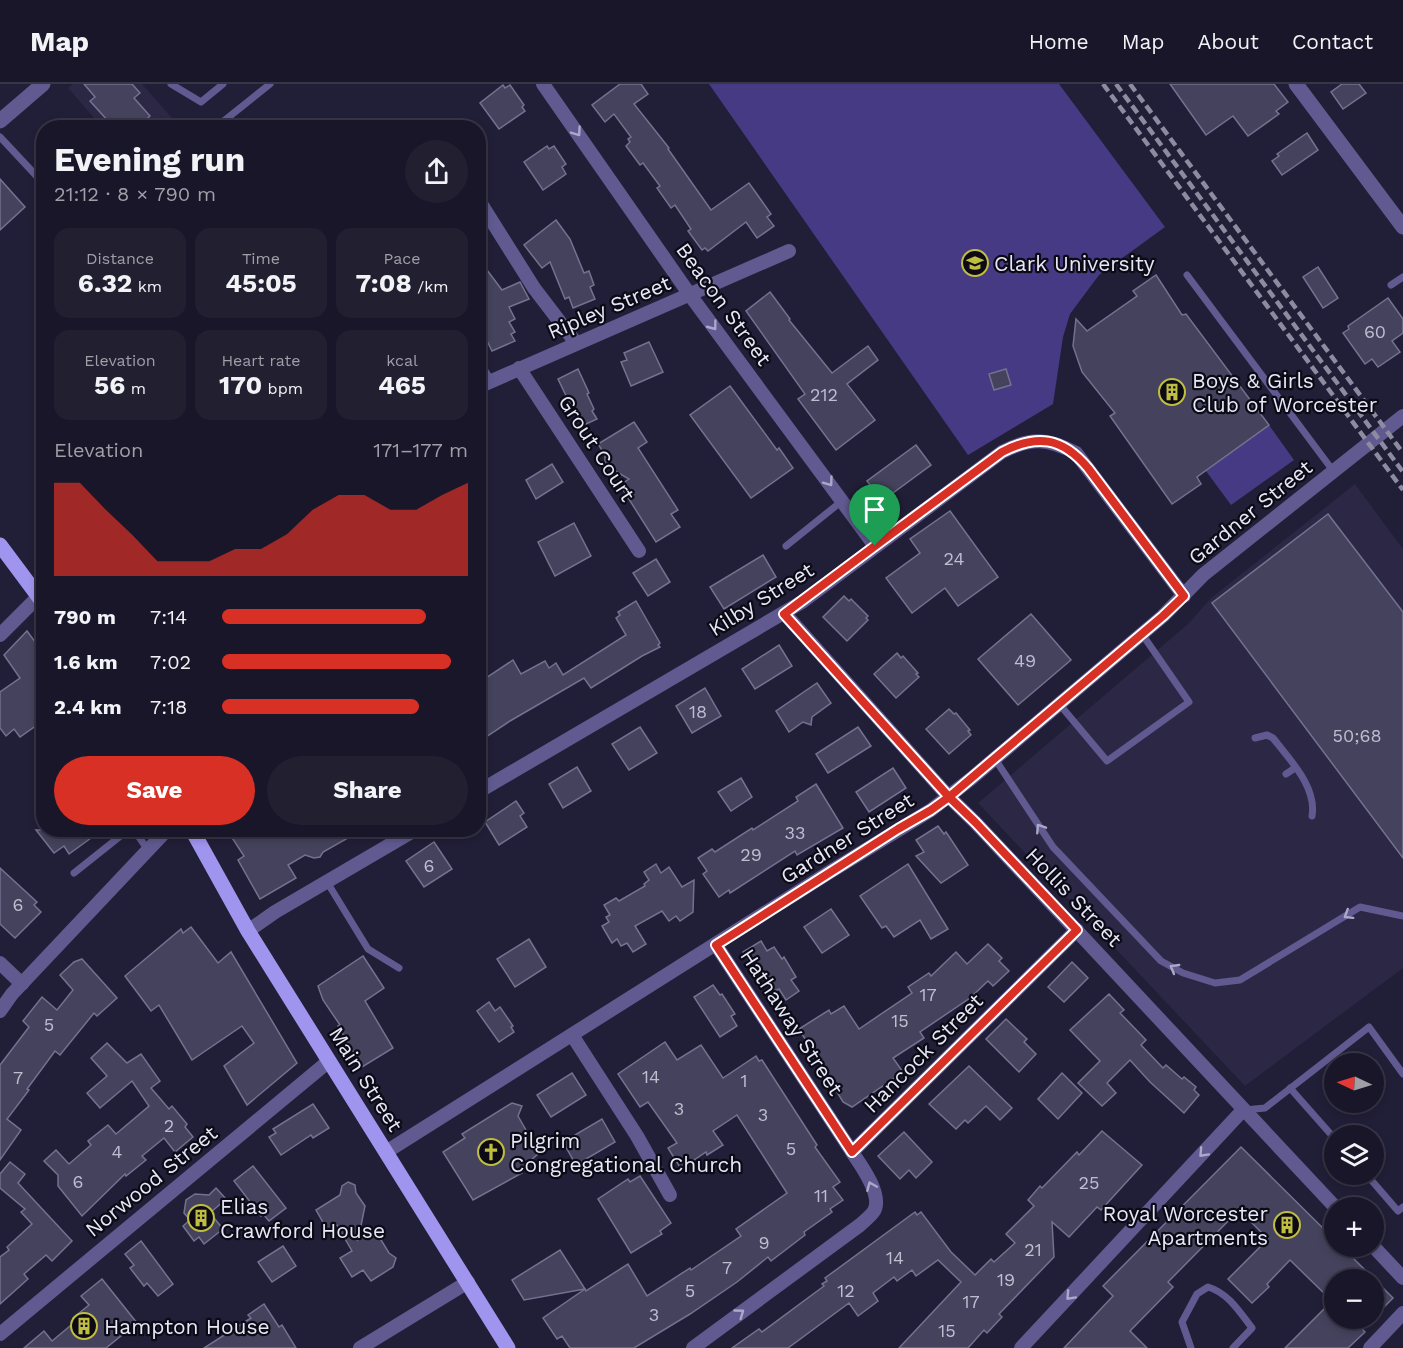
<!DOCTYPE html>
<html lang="en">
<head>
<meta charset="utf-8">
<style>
	body { margin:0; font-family:"Work Sans",sans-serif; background:#221f31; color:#f1f3f6; height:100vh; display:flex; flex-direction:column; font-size:22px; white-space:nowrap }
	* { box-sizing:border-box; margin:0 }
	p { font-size:20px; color:#9f9fa8 }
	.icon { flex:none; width:33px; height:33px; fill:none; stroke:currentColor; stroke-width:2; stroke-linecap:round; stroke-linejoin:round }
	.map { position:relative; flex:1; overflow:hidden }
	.details { position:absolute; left:36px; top:36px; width:450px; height:717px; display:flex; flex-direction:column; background:#191629; border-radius:24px; box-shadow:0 3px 9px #0003,0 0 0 2px #373546 }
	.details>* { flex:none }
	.needle { width:39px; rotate:274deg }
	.tools { position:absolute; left:1324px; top:969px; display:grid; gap:12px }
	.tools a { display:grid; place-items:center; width:60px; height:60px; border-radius:50%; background:#191629; box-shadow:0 3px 9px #0003,0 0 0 2px #373546; font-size:30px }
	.pin { position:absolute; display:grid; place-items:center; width:51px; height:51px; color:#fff; margin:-62px -26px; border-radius:50% 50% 50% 0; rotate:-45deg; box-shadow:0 0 6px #0007 }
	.pin .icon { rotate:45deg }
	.round { display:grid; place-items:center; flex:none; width:63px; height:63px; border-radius:32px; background:#221f31 }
	.headline { display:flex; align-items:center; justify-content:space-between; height:102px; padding:0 18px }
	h1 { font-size:33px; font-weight:700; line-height:45px }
	.stats { display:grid; grid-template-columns:repeat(3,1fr); gap:9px; height:102px; padding:6px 18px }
	.stats div { display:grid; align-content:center; border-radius:15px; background:#221f31; text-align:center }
	.stats b { font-size:26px; font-weight:700 }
	.stats small { font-size:16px; font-weight:400 }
	.stats p { font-size:16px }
	.chart { height:168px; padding:12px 18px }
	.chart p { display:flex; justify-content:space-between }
	.chart svg { width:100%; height:108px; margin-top:6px; fill:#d93025; opacity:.7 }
	.primary-button { display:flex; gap:12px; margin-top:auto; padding:12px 18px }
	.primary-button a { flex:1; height:69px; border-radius:36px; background:#d93025; color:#fff; font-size:24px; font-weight:700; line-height:69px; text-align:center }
	.primary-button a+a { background:#221f31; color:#f1f3f6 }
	ul { padding:0 18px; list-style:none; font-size:20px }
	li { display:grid; grid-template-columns:96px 72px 1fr; align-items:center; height:45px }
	li i { height:15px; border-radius:8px; background:#d93025 }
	header { display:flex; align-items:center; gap:36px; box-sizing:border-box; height:84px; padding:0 30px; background:#191629; border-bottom:2px solid #373546 }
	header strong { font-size:28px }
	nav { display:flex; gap:33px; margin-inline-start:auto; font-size:21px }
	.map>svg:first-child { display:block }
	.built { fill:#2b2745 }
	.green { fill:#473a84 }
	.building { fill:#45425d; stroke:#747290; stroke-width:1.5 }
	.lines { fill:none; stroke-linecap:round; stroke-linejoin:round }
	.service { stroke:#605a90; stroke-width:7 }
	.minor { stroke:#605a90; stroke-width:14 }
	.tertiary { stroke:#605a90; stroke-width:15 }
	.primary { stroke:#a095ee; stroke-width:15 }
	.rail { stroke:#8d8b9f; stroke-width:4.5; stroke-dasharray:9 4.5; stroke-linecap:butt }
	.oneway { stroke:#aba8c9 }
	.route-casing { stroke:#fff; stroke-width:12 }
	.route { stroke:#d93025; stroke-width:8 }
	.labels { text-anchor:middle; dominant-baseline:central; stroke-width:4.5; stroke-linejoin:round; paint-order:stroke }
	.number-label { font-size:18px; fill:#bfbed1 }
	.poi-label { font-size:21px; fill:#e8e7f8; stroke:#0b0a15; text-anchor:start }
	.street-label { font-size:21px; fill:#e8e7f8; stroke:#0b0a15 }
</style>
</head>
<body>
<header>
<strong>Map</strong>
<nav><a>Home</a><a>Map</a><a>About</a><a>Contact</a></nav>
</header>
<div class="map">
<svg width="1403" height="1264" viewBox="0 0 1403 1264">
	<rect width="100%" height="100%" fill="#211e37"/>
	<g class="built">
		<polygon points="73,0 142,0 180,43 102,43 68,4"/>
		<polygon points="1355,400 1403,465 1403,884 1245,1002 978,719 1188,540 1211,514"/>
	</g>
	<g class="green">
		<polygon points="709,0 1059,0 1165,143 1099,191 1070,230 1063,253 1053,320 968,371"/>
		<polygon points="1269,341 1294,376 1231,421 1206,387"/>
	</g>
	<g class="building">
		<polygon points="84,0 132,0 140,9 134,14 150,32 137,44 121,44 113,35 109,38 90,17 95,13"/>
		<polygon points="620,0 641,0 648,10 634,20 669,64 668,65 711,126 749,99 771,130 767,133 774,142 757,154 746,138 708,167 705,164 702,166 688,147 691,145 675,121 671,124 657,104 660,102 643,79 640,81 626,62 630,58 628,55 631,53 614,30 605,38 592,21"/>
		<polygon points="1170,0 1274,0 1288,18 1276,27 1279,30 1248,52 1233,32 1206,51"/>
		<polygon points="1342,0 1359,0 1366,9 1343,25 1331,8"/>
		<polygon points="503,1 505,4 510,1 524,21 522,23 525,27 499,45 480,19"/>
		<polygon points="1307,49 1318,66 1282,91 1272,77 1279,72 1277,70"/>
		<polygon points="547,62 549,65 554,62 566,80 562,83 566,90 543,106 524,78"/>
		<polygon points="0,95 25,123 0,146"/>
		<polygon points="556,136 570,155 584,189 589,187 594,201 590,203 595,215 573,224 569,213 565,215 550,178 542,184 524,161"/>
		<polygon points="478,174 502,206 520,198 529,215 509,223 515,235 509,238 515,248 511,250 515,257 492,267 478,238"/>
		<polygon points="1318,183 1338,214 1323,224 1303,193"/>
		<polygon points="1156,191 1182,231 1186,230 1269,341 1197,393 1201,400 1172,420 1110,332 1115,329 1082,288 1073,262 1076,235 1087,247 1137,212 1133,207"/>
		<polygon points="770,208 790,235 789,236 832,289 868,262 878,276 847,300 875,336 836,366 798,315 805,310 746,227"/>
		<polygon points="1388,214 1403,235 1403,249 1392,257 1400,268 1378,283 1372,275 1365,280 1343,249 1349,245 1348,242"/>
		<polygon points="649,258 663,288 631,302 621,278 627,276 624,269"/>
		<polygon points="578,285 589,309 587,310 594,325 592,327 597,335 584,341 573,318 570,320 558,295"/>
		<polygon points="1006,285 1011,301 994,306 989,290"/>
		<polygon points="730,302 777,366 779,364 793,384 751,414 690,331"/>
		<polygon points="634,338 647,358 638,364 678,426 671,430 680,443 656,458 620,401 629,395 605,381 605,371 598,360"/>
		<polygon points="916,361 931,381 882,417 867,397"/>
		<polygon points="552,380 563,398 536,415 526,396"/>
		<polygon points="950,427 998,493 958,522 945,504 912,529 886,494 920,469 910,455"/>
		<polygon points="1328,430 1403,528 1403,774 1212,519"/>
		<polygon points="574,439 591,472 555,492 538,458"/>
		<polygon points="763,471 776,493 724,525 710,503"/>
		<polygon points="656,475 670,498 648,512 633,489"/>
		<polygon points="844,512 849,517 851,515 868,532 866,534 868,536 847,557 823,533"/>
		<polygon points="636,517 660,559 658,561 660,563 642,572 591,604 584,594 510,637 483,655 478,647 478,607 487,602 483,596 513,576 521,590 545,577 549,584 556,579 563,591 626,551 616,534 620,531 618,528"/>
		<polygon points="1031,530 1071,576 1018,621 978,575"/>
		<polygon points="27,547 44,570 44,636 20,653 14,645 6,652 0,644 0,608 20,594 4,571"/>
		<polygon points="779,561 792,582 755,605 742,585"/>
		<polygon points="897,569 901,574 903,572 918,589 916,590 919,593 896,614 874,590"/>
		<polygon points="817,599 831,619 812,633 811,641 803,638 789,648 776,627"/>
		<polygon points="705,604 721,632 692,649 676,622"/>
		<polygon points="949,625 954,630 956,629 970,646 968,647 971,651 949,670 926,645"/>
		<polygon points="640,643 657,669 629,686 612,660"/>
		<polygon points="858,643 871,662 828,689 816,670"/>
		<polygon points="577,683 591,707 563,724 549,700"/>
		<polygon points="893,684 906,704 869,728 856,708"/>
		<polygon points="741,694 752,713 731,727 718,708"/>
		<polygon points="816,700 843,744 797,771 795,767 730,809 729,806 719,813 703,790 707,787 698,774 712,765 715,768 752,744 753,746 798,717 796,713"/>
		<polygon points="516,717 524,729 520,732 527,743 499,761 485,738"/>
		<polygon points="938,742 944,750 946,748 968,781 941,799 916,772 924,768 916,756"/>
		<polygon points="36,746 102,746 69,770 64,762 54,769"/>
		<polygon points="227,746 362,746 323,768 320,773 314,774 305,771 288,781 296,794 260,815 238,776 244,772"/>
		<polygon points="434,758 452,785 424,803 406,777"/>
		<polygon points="656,780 661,789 669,783 682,803 694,796 693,828 680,837 676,832 669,837 662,827 635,842 646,860 633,868 627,859 621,862 617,855 612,859 602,842 609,838 606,833 610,831 604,821 616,814 619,817 645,802 644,800 649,796 644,788"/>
		<polygon points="908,780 948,845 931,855 920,836 894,853 886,842 882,844 860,812"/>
		<polygon points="0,784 37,818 34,821 41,828 15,854 0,840"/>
		<polygon points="831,825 849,851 822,869 804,843"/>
		<polygon points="191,843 218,879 231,868 297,979 247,1021 224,982 254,959 242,942 192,976 159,921 151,927 125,892 181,845 183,849"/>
		<polygon points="529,855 546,883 515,903 497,875"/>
		<polygon points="761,857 767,867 774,863 782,875 784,873 796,893 791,896 799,907 786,916 779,905 775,907 763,888 758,891 743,868"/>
		<polygon points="988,860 1002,874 999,877 1009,887 993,902 988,897 970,914 920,948 924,954 893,974 903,988 852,1023 843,1018 799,945 829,926 831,930 844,922 859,945 912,909 908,903 929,889 931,892 956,868 967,880"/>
		<polygon points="363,872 384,904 365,917 393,964 362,983 338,942 340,941 323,916 318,902"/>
		<polygon points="82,875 117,914 97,932 94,929 60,971 55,967 27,1005 29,1006 7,1035 21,1046 0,1076 0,981 29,943 23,937 42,913 57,926 73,906 60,891 74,878"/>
		<polygon points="1072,878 1088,894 1064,918 1048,903"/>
		<polygon points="713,901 720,911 722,910 735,930 731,932 737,942 720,953 694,913"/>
		<polygon points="1109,910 1124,926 1120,929 1146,956 1141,961 1163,984 1166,981 1182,995 1184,993 1196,1003 1194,1006 1199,1011 1184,1029 1150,998 1130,976 1107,999 1116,1009 1102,1022 1078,999 1100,977 1070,946"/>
		<polygon points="489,918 495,927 500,923 513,942 511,943 514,948 499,958 477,927"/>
		<polygon points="1006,935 1027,955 1024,958 1036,970 1019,988 986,955"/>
		<polygon points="665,958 677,976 701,961 723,994 756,972 759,977 762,976 817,1061 815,1063 840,1098 833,1103 843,1116 830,1125 832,1128 804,1148 805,1151 771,1177 768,1173 737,1198 690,1230 634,1264 570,1264 562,1252 557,1255 543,1234 585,1205 586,1207 628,1180 647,1212 690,1184 691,1186 741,1152 736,1145 787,1109 737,1031 713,1047 723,1061 707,1071 706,1068 681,1085 668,1064 677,1059 648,1018 640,1023 618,990"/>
		<polygon points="107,959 127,979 141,970 160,997 151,1004 169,1025 172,1022 187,1040 185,1043 193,1053 175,1068 164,1054 142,1072 146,1076 126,1092 125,1090 82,1132 58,1102 58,1091 44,1077 56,1066 69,1080 91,1061 88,1057 108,1041 116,1050 149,1022 132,997 100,1024 87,1009 107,992 91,974"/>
		<polygon points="969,982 1012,1024 1000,1036 986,1022 968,1039 965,1036 956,1045 929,1020"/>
		<polygon points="572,989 586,1011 551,1033 537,1011"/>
		<polygon points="1062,989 1082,1009 1058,1035 1038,1015"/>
		<polygon points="512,1019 522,1022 518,1032 539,1069 520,1086 522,1089 473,1116 443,1068 465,1054 462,1050"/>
		<polygon points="313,1020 329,1044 313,1054 311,1051 281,1071 269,1053 276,1049 273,1045"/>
		<polygon points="602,1035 615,1058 576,1081 563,1058"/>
		<polygon points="1102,1047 1142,1081 1101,1126 1097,1123 1069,1153 1052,1138 1054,1173 999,1230 1002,1233 987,1249 984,1246 968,1264 899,1264 961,1198 938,1176 916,1192 912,1186 897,1197 894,1193 873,1209 878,1217 858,1232 849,1219 788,1264 732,1264 759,1245 762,1248 824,1202 822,1200 827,1197 825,1194 915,1128 917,1131 921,1128 951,1168 975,1191 991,1175 994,1178 1015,1159 1006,1150 1034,1122 1028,1116 1040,1102 1042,1104 1077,1068 1079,1071"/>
		<polygon points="904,1048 932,1078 916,1094 909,1086 900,1095 878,1072"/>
		<polygon points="1241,1063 1335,1156 1335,1162 1341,1162 1393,1214 1374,1233 1374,1196 1335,1196 1335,1234 1372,1234 1362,1245 1365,1248 1348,1264 1285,1264 1332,1217 1290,1176 1267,1200 1269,1203 1252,1219 1228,1195 1268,1155 1239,1126 1168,1198 1173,1203 1130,1247 1147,1264 1064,1264 1113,1212 1103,1202"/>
		<polygon points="10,1078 25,1090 18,1099 72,1157 52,1177 46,1171 24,1190 28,1195 0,1220 0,1173 9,1166 7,1163 32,1140 21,1128 25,1125 0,1104 0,1090"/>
		<polygon points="253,1082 286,1124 269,1137 263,1130 261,1132 234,1097"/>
		<polygon points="640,1092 671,1139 660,1147 662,1150 631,1169 598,1115 628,1095 630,1098"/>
		<polygon points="348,1098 355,1101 356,1109 365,1122 358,1156 375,1146 389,1169 396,1174 393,1183 371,1197 363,1186 352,1193 340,1174 352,1167 337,1141 328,1147 316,1126 340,1111 342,1102"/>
		<polygon points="216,1104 226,1115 210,1129 223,1145 204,1160 199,1153 194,1157 183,1142 190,1136 184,1129 186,1116 195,1110 209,1111"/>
		<polygon points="141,1157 173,1200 158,1212 147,1199 144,1202 130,1184 134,1181 125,1170"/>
		<polygon points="283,1162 296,1182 272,1198 258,1178"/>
		<polygon points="560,1166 585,1205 524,1216 512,1196"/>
		<polygon points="102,1195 137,1239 106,1264 24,1264 44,1247 52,1257 76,1237 73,1234 89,1221 81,1212"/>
		<polygon points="264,1220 279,1243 282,1241 296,1264 204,1264 251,1234 248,1231"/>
	</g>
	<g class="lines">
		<g class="service">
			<polyline points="171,0 201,18 223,0"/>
			<polyline points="215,44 270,0"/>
			<polyline points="0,53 44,100"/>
			<polyline points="1187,191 1334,388"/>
			<polyline points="1391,201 1403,193"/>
			<polyline points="786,462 842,417"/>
			<polyline points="1060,621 1107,677 1189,618 1142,550"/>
			<path d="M1255 654 1267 651 1273 654C1290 676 1317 703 1312 732"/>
			<polyline points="995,675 1053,763 1161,877 1183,889 1215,899 1240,896 1360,823 1403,832"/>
			<polyline points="1286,690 1295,684"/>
			<polyline points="134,746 148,766"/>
			<polyline points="74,789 128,746"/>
			<polyline points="327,798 368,865 399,884"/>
			<polyline points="1290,1004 1335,1055"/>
			<polyline points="1245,1026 1265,1024 1369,943 1403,990"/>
			<polyline points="1366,1090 1398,1127 1403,1123"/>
			<path d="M1191 1264 1182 1238 1197 1210 1208 1203C1228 1209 1239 1227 1252 1244L1233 1264"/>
		</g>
		<g class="minor">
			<polyline points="543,0 690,211 875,462"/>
			<polyline points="478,115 534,204 576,259"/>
			<polyline points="478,282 488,298"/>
			<polyline points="519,284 639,467"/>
			<polyline points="478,303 789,167"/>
			<polyline points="784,529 949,713 975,738 1336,1124"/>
			<polyline points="0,551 38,513"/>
			<path d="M478 708 802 518 1002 368C1031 353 1047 354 1076 369L1184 512"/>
			<polyline points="248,847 275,828 415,746"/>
			<polyline points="716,861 852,1068"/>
			<polyline points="0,879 22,900"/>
			<polyline points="0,927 12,910 165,748 169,746"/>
			<polyline points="572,951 637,1052 670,1111"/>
			<polyline points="386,1068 828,789 931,726 972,694 1163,532 1203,491 1403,332"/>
			<polyline points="1373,1162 1403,1194"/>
			<polyline points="0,1250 329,977"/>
			<polyline points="360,1264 468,1198"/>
			<path d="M693 1264 860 1141C864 1137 871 1132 874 1127 883 1111 861 1081 852 1068L1077 846"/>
			<polyline points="1021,1264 1243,1026"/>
			<polyline points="1370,1264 1403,1229"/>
		</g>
		<g class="tertiary">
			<polyline points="1296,0 1403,143"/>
			<polyline points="0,37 43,0"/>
		</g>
		<g class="primary">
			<polyline points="0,461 44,520"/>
			<polyline points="192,746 248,847 508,1264"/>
		</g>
		<g class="rail">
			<polyline points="1103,0 1403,406"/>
			<polyline points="1116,0 1403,388"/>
			<polyline points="1130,0 1403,369"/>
		</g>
	</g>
	<defs><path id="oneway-chevron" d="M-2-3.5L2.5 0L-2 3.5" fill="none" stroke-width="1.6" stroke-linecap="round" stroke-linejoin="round" transform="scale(1.5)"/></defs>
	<g class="oneway">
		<use href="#oneway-chevron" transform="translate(577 48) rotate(55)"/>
		<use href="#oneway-chevron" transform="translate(713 242) rotate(53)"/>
		<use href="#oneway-chevron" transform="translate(829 398) rotate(54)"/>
		<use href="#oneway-chevron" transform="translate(1040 744) rotate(-123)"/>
		<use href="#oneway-chevron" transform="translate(1348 831) rotate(148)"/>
		<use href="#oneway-chevron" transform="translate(1174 884) rotate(-150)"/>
		<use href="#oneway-chevron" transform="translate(1203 1069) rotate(133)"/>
		<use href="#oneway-chevron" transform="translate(871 1102) rotate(-113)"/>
		<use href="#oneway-chevron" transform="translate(1070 1212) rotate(133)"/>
		<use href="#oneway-chevron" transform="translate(740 1229) rotate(-36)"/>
	</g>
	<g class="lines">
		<defs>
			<path id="route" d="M875 462 784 530 949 713 931 726 898 745 716 861 852 1068 1077 846 975 738 949 713 1163 532 1184 512 1088 384C1062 353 1037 350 1002 368L875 462"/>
		</defs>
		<use href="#route" class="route-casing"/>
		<use href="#route" class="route"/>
	</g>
	<defs>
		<symbol id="university-ring" viewBox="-11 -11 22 22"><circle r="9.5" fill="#0b0a15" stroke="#c0be40" stroke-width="1.5"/><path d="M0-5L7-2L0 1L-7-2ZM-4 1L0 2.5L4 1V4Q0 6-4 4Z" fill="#c0be40"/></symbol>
		<symbol id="building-ring" viewBox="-11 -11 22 22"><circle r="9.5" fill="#0b0a15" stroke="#c0be40" stroke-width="1.5"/><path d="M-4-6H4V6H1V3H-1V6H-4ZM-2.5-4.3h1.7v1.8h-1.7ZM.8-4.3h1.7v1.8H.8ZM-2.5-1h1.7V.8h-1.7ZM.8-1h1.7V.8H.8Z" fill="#c0be40"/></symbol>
		<symbol id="church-ring" viewBox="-11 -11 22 22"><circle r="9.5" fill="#0b0a15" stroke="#c0be40" stroke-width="1.5"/><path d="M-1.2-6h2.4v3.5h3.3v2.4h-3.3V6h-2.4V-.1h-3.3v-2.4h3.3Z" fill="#c0be40"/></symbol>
	</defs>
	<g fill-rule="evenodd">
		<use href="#university-ring" x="960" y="164" width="30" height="30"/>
		<use href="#building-ring" x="1157" y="293" width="30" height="30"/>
		<use href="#church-ring" x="476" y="1053" width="30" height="30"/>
		<use href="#building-ring" x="186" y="1119" width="30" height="30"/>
		<use href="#building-ring" x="1272" y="1126" width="30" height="30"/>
		<use href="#building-ring" x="69" y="1227" width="30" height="30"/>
	</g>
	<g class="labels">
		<g class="number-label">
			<text x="1375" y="247">60</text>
			<text x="824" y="310">212</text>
			<text x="954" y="474">24</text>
			<text x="1025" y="576">49</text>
			<text x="698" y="627">18</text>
			<text x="1357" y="651">50;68</text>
			<text x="795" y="748">33</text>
			<text x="751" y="770">29</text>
			<text x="429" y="781">6</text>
			<text x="18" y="820">6</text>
			<text x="928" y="910">17</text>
			<text x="900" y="936">15</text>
			<text x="49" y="940">5</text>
			<text x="651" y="992">14</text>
			<text x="18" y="993">7</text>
			<text x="744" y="996">1</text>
			<text x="679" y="1024">3</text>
			<text x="763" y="1030">3</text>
			<text x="169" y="1041">2</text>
			<text x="791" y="1064">5</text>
			<text x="117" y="1067">4</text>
			<text x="78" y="1097">6</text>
			<text x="1089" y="1098">25</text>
			<text x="821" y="1111">11</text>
			<text x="764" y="1158">9</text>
			<text x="1033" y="1165">21</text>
			<text x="895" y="1173">14</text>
			<text x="727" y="1183">7</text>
			<text x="1006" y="1195">19</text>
			<text x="690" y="1206">5</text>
			<text x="846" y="1206">12</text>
			<text x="971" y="1217">17</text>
			<text x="654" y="1230">3</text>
			<text x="947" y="1246">15</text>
		</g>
		<g class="poi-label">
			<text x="994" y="179">Clark University</text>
			<text x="1192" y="296">Boys &amp; Girls<tspan x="1192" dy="24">Club of Worcester</tspan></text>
			<text x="510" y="1056">Pilgrim<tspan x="510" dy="24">Congregational Church</tspan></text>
			<text x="220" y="1122">Elias<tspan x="220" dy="24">Crawford House</tspan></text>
			<text x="1268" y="1129" text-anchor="end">Royal Worcester<tspan x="1268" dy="24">Apartments</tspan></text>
			<text x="104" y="1242">Hampton House</text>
		</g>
		<g class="street-label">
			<text transform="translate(724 220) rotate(54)">Beacon Street</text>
			<text transform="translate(609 223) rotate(-23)">Ripley Street</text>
			<text transform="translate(597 364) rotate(57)">Grout Court</text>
			<text transform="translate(1250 428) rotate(-39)">Gardner Street</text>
			<text transform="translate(761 515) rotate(-32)">Kilby Street</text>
			<text transform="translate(847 754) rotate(-32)">Gardner Street</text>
			<text transform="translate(1074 813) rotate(46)">Hollis Street</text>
			<text transform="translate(792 938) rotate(57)">Hathaway Street</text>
			<text transform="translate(923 969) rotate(-45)">Hancock Street</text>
			<text transform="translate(366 995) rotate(58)">Main Street</text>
			<text transform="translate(151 1097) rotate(-39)">Norwood Street</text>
		</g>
	</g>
</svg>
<div class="tools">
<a><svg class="needle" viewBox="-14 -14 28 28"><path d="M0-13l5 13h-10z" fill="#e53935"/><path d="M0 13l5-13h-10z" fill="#9f9fa8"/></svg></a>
<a><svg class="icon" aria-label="layers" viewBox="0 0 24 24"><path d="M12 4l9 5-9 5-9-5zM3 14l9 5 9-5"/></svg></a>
<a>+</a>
<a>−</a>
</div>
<div class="pin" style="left:875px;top:462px;background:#1e9e55"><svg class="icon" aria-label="arrive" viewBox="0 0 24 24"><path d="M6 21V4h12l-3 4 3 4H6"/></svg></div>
<section class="details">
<div class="headline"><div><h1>Evening run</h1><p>21:12 · 8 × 790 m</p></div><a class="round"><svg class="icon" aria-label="share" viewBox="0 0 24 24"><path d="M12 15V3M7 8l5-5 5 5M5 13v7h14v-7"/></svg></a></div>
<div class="stats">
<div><p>Distance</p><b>6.32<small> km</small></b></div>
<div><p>Time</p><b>45:05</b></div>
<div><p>Pace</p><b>7:08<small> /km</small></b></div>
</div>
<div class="stats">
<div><p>Elevation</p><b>56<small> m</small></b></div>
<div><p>Heart rate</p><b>170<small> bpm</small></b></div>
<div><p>kcal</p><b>465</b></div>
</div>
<div class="chart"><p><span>Elevation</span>171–177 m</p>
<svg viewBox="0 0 160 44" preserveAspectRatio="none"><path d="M0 44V6L10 6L20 17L30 27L40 38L50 38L60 38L70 33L80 33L90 27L100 17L110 11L120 11L130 17L140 17L150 11L160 6V44z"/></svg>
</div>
<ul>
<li><b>790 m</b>7:14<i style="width:83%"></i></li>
<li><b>1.6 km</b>7:02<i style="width:93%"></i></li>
<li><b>2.4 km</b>7:18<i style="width:80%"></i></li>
</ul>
<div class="primary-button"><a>Save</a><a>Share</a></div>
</section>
</div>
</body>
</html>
